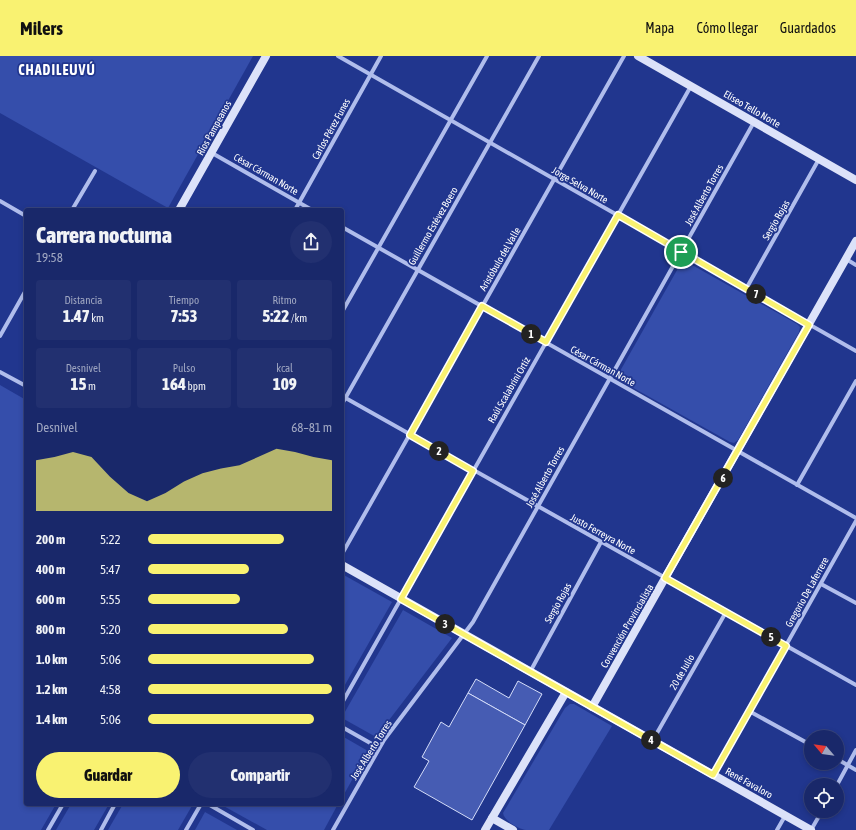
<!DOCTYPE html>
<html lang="es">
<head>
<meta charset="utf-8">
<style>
	body { margin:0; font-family:"Asap Condensed",sans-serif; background:#223070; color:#f1f3f6; height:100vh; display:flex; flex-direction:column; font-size:15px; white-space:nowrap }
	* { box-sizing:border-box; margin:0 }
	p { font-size:13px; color:#9fa6c1 }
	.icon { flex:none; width:22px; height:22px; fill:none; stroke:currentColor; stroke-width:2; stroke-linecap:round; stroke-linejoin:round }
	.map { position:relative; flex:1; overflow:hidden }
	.side { position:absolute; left:24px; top:152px; width:320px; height:598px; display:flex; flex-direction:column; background:#19286a; border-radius:4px; box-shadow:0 2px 6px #0003,0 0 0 1px #37447e }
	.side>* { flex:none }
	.needle { width:26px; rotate:299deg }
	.controls { position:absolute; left:804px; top:674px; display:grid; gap:8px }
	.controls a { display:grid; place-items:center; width:40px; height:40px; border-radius:50%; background:#19286a; box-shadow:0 2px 6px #0003,0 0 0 1px #37447e; font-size:20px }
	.pin { position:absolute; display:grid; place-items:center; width:34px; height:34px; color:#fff; margin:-17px; border:2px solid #fff; border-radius:50%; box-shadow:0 1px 4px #0007 }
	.km { position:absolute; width:20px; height:20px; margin:-10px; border-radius:50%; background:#222; color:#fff; font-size:11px; line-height:20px; text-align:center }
	.round { display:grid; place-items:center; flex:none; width:42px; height:42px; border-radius:21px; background:#223070 }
	.summary { display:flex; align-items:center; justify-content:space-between; height:68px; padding:0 12px }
	h1 { font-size:22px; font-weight:800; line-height:30px }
	.figures { display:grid; grid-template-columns:repeat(3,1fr); gap:6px; height:68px; padding:4px 12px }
	.figures div { display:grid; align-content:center; border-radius:4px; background:#223070; text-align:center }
	.figures b { font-size:17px; font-weight:800 }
	.figures small { font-size:11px; font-weight:400 }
	.figures p { font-size:11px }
	.chart { height:112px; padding:8px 12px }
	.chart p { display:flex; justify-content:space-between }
	.chart svg { width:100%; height:72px; margin-top:4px; fill:#f9f271; opacity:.7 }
	.cta { display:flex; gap:8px; margin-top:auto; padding:8px 12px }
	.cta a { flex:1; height:46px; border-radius:24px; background:#f9f271; color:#111; font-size:16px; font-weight:800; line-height:46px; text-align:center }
	.cta a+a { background:#223070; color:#f1f3f6 }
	ul { padding:0 12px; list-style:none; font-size:13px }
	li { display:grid; grid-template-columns:64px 48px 1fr; align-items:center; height:30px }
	li i { height:10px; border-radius:5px; background:#f9f271 }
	header { display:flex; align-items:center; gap:24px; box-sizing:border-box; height:56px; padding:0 20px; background:#f9f271; color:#111 }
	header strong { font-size:19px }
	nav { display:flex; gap:22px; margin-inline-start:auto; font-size:14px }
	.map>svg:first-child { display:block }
	.green { fill:#354eab }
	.building { fill:#465cb3; stroke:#d5ddf9 }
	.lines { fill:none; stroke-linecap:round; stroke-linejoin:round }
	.street { stroke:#b0bdec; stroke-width:4 }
	.secondary { stroke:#dce2f9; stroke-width:8 }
	.route-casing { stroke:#fff; stroke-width:8 }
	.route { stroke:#f9f271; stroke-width:5 }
	.labels { text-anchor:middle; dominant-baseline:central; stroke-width:3.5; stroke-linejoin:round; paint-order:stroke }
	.street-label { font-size:10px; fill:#fff; stroke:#21368e }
	.district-label { font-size:14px; font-weight:bold; letter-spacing:1px; fill:#fff; stroke:#21368e }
</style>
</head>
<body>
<header>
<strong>Milers</strong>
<nav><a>Mapa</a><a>Cómo llegar</a><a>Guardados</a></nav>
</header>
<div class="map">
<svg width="856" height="774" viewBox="0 0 856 774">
	<rect width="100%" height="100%" fill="#21368e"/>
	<g class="green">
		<polygon points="0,0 253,0 168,152 0,57"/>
		<polygon points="685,205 797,268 800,271 799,276 738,384 734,387 730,386 621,325 618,322 619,317 681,207"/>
		<polygon points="0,329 26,344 26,748 56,748 41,774 0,774"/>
		<polygon points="342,518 392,546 342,634"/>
		<polygon points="403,554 452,582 376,681 342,662 342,661"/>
		<path d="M570 648H574L612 670 549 774C542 774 533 774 526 774 519 773 504 765 503 757L565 652Z"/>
		<polygon points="342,680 368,695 342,742"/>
		<polygon points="71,748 109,748 94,774 56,774"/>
		<polygon points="123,748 193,748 178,774 108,774"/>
		<polygon points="220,748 338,748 324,774 267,774"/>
		<polygon points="205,756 237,774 195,774"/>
	</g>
	<g class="building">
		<polygon points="476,623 509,642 518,625 542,638 525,669 468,637"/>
		<polygon points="468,637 525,669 472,764 414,731 429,705 422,701 441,666 449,671"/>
	</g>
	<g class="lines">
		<g class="street">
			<polyline points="338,0 856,295"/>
			<polyline points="212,97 312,154"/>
			<polyline points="0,145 26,160"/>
			<polyline points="72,154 95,115"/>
			<polyline points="295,154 381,0"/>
			<polyline points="342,171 856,462"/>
			<polyline points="846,203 856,209"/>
			<polyline points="746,233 819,103"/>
			<polyline points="342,256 487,0"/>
			<polyline points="0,280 26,234"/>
			<polyline points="0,316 26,330"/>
			<polyline points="342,340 856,629"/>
			<polyline points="342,348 539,0"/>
			<polyline points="797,429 856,325"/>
			<polyline points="342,498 624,0"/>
			<polyline points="821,528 856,547"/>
			<polyline points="530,616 601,486"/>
			<polyline points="342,647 691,30"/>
			<polyline points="749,655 811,689"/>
			<polyline points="342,671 379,692"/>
			<polyline points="653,684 726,556"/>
			<polyline points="837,703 856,714"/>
			<polyline points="713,719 856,465"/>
			<polyline points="837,729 856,694"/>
			<polyline points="208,748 253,774"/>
			<polyline points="48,774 63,748"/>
			<polyline points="101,774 115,748"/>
			<polyline points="186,774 201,748"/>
			<polyline points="333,774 384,684 473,566 754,66"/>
			<polyline points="777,774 785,760"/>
			<polyline points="811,774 822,755"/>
		</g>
		<g class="secondary">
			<polyline points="638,0 856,124"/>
			<polyline points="179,154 266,0"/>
			<polyline points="342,509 811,774"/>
			<polyline points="592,651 856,185"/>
			<polyline points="492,762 513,774"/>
			<polyline points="485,774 566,636"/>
		</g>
	</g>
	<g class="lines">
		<defs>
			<polygon id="route" points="618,159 809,269 665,522 786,590 713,719 401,543 473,415 410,379 482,250 546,286"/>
		</defs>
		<use href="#route" class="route-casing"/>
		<use href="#route" class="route"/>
	</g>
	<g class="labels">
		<g class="street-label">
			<text transform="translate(752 53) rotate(30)">Eliseo Tello Norte</text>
			<text transform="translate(214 72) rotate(-61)">Ríos Pampeanos</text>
			<text transform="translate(331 73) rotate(-61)">Carlos Pérez Funes</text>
			<text transform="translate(266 118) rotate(30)">César Cárman Norte</text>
			<text transform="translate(580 129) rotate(30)">Jorge Selva Norte</text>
			<text transform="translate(704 139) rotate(-61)">José Alberto Torres</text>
			<text transform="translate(776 164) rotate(-60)">Sergio Rojas</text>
			<text transform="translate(433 170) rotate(-60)">Guillermo Estévez Boero</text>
			<text transform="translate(500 203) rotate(-60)">Aristóbulo del Valle</text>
			<text transform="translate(603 310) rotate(29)">César Cárman Norte</text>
			<text transform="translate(509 334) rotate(-60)">Raúl Scalabrini Ortíz</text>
			<text transform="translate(545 421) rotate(-61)">José Alberto Torres</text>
			<text transform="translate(603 478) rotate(29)">Justo Ferreyra Norte</text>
			<text transform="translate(807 536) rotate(-61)">Gregorio De Laferrere</text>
			<text transform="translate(558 547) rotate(-61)">Sergio Rojas</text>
			<text transform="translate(627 570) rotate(-60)">Convención Provincialista</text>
			<text transform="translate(682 616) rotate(-60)">20 de Julio</text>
			<text transform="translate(371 694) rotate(-58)">José Alberto Torres</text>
			<text transform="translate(749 727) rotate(29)">René Favaloro</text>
		</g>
		<g class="district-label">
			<text x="57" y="14">CHADILEUVÚ</text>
		</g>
	</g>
</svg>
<div class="controls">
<a><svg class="needle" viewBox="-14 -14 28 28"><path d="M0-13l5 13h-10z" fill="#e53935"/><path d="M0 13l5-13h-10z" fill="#9fa6c1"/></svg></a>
<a><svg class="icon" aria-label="locate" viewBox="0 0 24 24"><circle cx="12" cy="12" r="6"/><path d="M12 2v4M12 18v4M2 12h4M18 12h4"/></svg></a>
</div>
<div class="pin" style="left:681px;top:196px;background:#1e9e55"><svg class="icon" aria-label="arrive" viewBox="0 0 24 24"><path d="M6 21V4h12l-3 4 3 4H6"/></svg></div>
<b class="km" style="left:531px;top:278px">1</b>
<b class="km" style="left:439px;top:395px">2</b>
<b class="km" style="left:445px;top:568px">3</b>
<b class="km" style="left:651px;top:684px">4</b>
<b class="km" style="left:771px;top:581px">5</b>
<b class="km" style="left:723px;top:422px">6</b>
<b class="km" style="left:756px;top:238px">7</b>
<section class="side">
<div class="summary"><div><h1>Carrera nocturna</h1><p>19:58</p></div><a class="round"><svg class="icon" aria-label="share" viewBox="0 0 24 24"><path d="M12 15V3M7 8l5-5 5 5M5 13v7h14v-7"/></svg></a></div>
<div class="figures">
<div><p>Distancia</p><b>1.47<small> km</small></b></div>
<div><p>Tiempo</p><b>7:53</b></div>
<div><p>Ritmo</p><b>5:22<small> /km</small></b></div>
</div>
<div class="figures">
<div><p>Desnivel</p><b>15<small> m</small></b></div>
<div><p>Pulso</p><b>164<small> bpm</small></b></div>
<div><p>kcal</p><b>109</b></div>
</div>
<div class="chart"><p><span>Desnivel</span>68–81 m</p>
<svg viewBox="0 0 160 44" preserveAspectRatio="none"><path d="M0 44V13L10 11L20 8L30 11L40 23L50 33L60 38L70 33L80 26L90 21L100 18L110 16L120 11L130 6L140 8L150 11L160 13V44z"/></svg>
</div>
<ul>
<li><b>200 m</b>5:22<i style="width:74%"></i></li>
<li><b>400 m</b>5:47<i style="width:55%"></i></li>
<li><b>600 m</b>5:55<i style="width:50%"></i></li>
<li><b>800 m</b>5:20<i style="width:76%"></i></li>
<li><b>1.0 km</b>5:06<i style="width:90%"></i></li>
<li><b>1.2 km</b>4:58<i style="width:100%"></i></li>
<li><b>1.4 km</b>5:06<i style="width:90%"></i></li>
</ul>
<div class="cta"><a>Guardar</a><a>Compartir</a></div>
</section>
</div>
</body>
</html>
